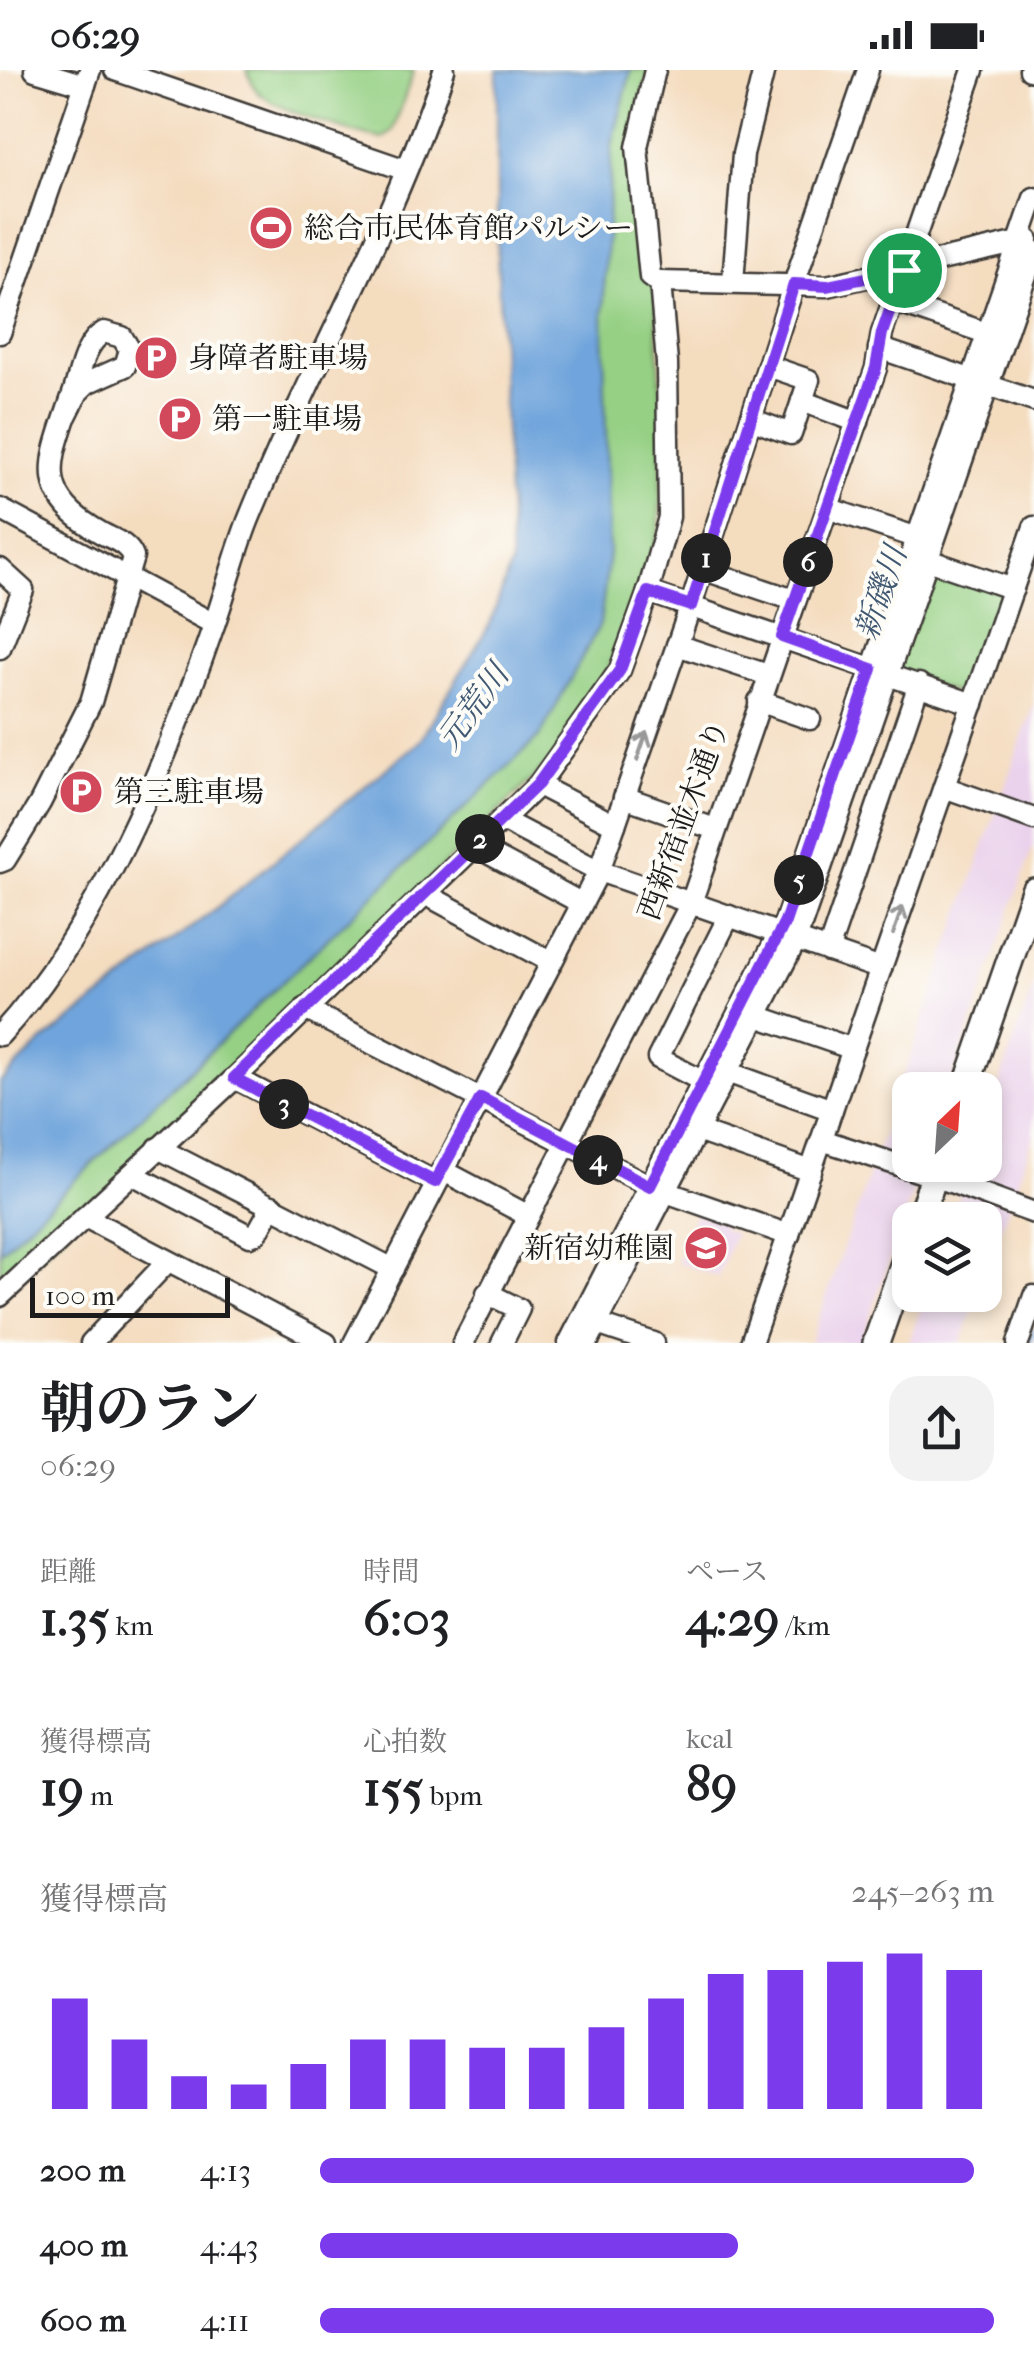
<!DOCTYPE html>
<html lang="ja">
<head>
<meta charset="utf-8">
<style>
	body { margin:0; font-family:"IM FELL French Canon","Noto Serif JP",serif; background:#f2f2f2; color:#202124; height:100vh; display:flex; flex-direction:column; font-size:38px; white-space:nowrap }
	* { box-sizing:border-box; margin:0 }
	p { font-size:32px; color:#757577 }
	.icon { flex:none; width:55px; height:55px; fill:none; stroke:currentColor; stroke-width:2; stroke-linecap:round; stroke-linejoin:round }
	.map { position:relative; height:1273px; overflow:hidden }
	.details { display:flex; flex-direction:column; background:#fff; flex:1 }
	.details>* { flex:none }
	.needle { width:65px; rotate:25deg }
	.tools { position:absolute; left:892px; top:1002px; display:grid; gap:20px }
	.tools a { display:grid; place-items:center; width:110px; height:110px; border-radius:20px; background:#fff; box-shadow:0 5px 15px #0003; font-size:50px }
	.scale { position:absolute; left:30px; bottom:25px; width:200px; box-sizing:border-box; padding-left:10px; border:5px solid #1c1c1c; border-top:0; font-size:28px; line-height:35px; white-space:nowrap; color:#1c1c1c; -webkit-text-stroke:8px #fdfcf7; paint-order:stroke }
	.pin { position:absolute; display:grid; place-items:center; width:85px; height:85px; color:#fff; margin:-42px; border:5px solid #fff; border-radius:50%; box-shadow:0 2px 10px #0007 }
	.km { position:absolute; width:50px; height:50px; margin:-25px; border-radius:50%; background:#222; color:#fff; font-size:28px; line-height:50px; text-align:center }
	.round { display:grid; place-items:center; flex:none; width:105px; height:105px; border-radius:30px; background:#f2f2f2 }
	.summary { display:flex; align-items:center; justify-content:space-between; height:170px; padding:0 40px }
	h1 { font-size:55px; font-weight:700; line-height:75px }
	.figures { display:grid; grid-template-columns:repeat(3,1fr); gap:15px; height:170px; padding:10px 40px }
	.figures div { display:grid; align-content:center }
	.figures b { font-size:50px; font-weight:700 }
	.figures small { font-size:28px; font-weight:400 }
	.figures p { font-size:28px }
	.chart { height:280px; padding:20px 40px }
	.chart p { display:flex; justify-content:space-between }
	.chart svg { width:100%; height:180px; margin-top:10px; stroke:#7c3aed; stroke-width:6 }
	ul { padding:0 40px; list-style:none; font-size:32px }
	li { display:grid; grid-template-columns:160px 120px 1fr; align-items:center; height:75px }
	li i { height:25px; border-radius:12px; background:#7c3aed }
	.status { display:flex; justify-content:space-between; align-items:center; height:70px; padding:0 50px; background:#fff; direction:ltr }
	.status svg { height:28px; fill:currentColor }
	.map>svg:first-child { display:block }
	.built { fill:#ead1ec }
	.green { fill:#95d084; stroke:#587650; stroke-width:2.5 }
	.water { fill:#6fa4dc; stroke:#46607c; stroke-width:2.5 }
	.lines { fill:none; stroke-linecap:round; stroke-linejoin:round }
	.stream { stroke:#6fa4dc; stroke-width:4 }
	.minor-casing { stroke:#3c3934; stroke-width:25 }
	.major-casing { stroke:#3c3934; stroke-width:30 }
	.minor { stroke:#fff; stroke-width:20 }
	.major { stroke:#fff; stroke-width:25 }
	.oneway { stroke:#999 }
	.route-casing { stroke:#fff; stroke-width:20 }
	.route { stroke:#7c3aed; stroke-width:12 }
	.labels { text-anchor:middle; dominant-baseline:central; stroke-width:8; stroke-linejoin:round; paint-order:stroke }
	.poi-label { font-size:30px; fill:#1c1c1c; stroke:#fdfcf7; text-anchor:start }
	.street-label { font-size:30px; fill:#1c1c1c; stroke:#fdfcf7 }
	.water-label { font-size:32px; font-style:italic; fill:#415972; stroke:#fdfcf7 }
</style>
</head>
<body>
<div class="status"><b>06:29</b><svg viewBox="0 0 49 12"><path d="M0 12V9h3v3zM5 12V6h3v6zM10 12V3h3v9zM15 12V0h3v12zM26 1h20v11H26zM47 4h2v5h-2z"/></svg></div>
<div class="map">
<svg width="1034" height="1273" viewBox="0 0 1034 1273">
	<rect width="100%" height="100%" fill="#fdfcf7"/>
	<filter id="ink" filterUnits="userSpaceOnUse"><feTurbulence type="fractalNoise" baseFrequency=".01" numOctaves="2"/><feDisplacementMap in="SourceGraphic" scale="20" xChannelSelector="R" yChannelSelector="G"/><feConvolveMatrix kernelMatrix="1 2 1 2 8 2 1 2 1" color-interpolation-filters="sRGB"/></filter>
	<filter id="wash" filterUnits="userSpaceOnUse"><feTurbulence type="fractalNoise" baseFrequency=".0048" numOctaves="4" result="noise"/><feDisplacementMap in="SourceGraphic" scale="40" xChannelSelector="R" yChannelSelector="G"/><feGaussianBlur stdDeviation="2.25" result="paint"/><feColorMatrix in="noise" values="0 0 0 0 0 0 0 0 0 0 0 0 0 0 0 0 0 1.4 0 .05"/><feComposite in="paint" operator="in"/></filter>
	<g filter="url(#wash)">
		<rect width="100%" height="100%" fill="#f4dcbf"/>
		<g class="built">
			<polygon points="1034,633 1034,774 948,1020 910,1020 910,1095 922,1095 861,1273 810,1273"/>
			<polygon points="1034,914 1034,1064 985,1205 985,1150 951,1150 970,1095 985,1095 985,1053"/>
			<polygon points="695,1143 724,1154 723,1159 735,1163 718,1207 677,1192"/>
			<polygon points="925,1225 978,1225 961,1273 909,1273"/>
		</g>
		<g class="green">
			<path d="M247 0H414L393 60 383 69C357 64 273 40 257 21 252 16 250 7 247 0Z"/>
			<polygon points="631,0 649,0 631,75 655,219 663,358 659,459 643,520 606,604 556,686 0,1226 0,1182 540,666 603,242 612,75"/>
			<polygon points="927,495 1004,522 966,627 890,600"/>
		</g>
		<polygon class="water" points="497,0 631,0 612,75 603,242 609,484 600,554 540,666 0,1182 0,1012 42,972 214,840 419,672 490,554 511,494 497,181"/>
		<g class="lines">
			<polyline class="stream" points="1029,1273 1034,1259"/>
		</g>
	</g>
	<g filter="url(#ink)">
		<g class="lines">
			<defs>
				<g id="minor">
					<polyline points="35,0 85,15"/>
					<polyline points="115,0 406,100"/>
					<polyline points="655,0 637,77 650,207 660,212"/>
					<polyline points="1030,0 1034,1"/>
					<polyline points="660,212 827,216 1028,170"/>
					<polyline points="733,212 743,84 764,0"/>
					<polyline points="893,231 989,264"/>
					<polyline points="0,263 90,0"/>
					<polyline points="879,278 1034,331"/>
					<polyline points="802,331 858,352"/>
					<polyline points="753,350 791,364 809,310 768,296"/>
					<polyline points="827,438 918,468"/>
					<polyline points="0,439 214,554"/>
					<polyline points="928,490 1013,519"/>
					<polyline points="0,499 23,520 0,578"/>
					<polyline points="702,499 794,530"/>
					<polyline points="648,522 873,599"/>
					<polyline points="677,575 768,605"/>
					<polyline points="888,605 973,634"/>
					<polyline points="759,631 810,649"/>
					<polyline points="538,715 615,755"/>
					<polyline points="944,717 1034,749"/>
					<polyline points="624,727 715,759"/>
					<polyline points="502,750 599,801 881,899"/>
					<polyline points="473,775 581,833"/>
					<path d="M0 792 5 790 40 733 91 632 133 487C128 474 115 470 103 464 31 424 51 390 73 324 80 304 84 273 104 262L122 267 130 280 125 296 87 313 78 322 66 346"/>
					<polyline points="425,824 551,892"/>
					<polyline points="828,881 919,614"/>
					<polyline points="305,939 650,1116"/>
					<polyline points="757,946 853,979"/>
					<path d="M0 965C100 856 167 691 215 552 227 518 235 484 248 451 309 299 393 156 444 0"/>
					<polyline points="727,1002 832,1040"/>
					<polyline points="235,1008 435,1112"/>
					<polyline points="704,1012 658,988 729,846"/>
					<polyline points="697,1061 811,1101"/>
					<polyline points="822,1070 948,1111 1034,1143"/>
					<polyline points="158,1078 393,1199"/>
					<polyline points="442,1100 527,1145"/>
					<polyline points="132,1104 250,1166 257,1163 272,1136"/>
					<polyline points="666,1122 789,1165"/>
					<polyline points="85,1147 326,1273"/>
					<polyline points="487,1223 519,1239 502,1273"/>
					<polyline points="0,1226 235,1008 538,715 620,600 648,522 669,447 667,293 660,212"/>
					<polyline points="597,1254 654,1273"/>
					<polyline points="91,1273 168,1191"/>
					<polyline points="354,1273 599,801 691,535 798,202 868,0"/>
					<polyline points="463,1273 691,833 876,298 882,263 973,0"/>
					<polyline points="569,1273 785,852 1034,128"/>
					<polyline points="587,1273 796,870 1034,182"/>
					<polyline points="751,1273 1034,457"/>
					<polyline points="1018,1273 1034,1226"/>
				</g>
				<g id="major">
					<polyline points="965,1020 1034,821"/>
					<polyline points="919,1150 938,1095"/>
					<polyline points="876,1273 910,1176"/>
				</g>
			</defs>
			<use href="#minor" class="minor-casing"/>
			<use href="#major" class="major-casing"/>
			<use href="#minor" class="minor"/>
			<use href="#major" class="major"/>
		</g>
		<defs><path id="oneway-shaft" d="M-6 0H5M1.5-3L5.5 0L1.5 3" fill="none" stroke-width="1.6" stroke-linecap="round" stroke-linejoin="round" transform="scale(2.5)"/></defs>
		<g class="oneway">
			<use href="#oneway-shaft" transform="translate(642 676) rotate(-71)"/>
			<use href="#oneway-shaft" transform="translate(898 850) rotate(-71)"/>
		</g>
	</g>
	<g class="lines" filter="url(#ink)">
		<defs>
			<polygon id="route" points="904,200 882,263 876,298 782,567 872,599 785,852 650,1116 481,1028 435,1112 234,1008 538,714 620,600 648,522 691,536 794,214 827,216"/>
		</defs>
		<use href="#route" class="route-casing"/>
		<use href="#route" class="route"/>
	</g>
	<defs>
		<symbol id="stadium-disc" viewBox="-11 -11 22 22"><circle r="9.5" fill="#d1495b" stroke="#fdfcf7"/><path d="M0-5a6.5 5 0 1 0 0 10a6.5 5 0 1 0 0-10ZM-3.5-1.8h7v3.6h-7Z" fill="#fff"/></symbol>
		<symbol id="parking-disc" viewBox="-11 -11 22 22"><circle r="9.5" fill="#d1495b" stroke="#fdfcf7"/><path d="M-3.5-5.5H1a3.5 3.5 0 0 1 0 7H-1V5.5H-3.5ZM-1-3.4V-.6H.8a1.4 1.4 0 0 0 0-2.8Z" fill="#fff"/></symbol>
		<symbol id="school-disc" viewBox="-11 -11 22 22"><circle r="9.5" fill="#d1495b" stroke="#fdfcf7"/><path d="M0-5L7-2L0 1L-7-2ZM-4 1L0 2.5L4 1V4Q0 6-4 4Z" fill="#fff"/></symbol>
	</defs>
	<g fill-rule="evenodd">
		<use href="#stadium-disc" x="246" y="133" width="50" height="50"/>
		<use href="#parking-disc" x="131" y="263" width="50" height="50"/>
		<use href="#parking-disc" x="155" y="324" width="50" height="50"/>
		<use href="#parking-disc" x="56" y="697" width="50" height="50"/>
		<use href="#school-disc" x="681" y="1153" width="50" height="50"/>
	</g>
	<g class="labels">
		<g class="poi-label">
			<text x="304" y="158">総合市民体育館パルシー</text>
			<text x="188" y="288">身障者駐車場</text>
			<text x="212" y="349">第一駐車場</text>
			<text x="114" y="722">第三駐車場</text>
			<text x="674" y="1178" text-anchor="end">新宿幼稚園</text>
		</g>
		<g class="street-label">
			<text transform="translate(684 750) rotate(-70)">西新宿並木通り</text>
		</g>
		<g class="water-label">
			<text transform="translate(881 523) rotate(-71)">新磯川</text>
			<text transform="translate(473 637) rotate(-54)">元荒川</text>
		</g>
	</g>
</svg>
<div class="tools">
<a><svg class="needle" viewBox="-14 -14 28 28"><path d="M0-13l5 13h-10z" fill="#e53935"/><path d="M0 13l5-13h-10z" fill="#757577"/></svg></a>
<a><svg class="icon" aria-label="layers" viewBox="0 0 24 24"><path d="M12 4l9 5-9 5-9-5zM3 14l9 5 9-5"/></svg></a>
</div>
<div class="scale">100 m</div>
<div class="pin" style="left:904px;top:200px;background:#1e9e55"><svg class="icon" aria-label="arrive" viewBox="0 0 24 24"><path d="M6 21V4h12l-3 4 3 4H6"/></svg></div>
<b class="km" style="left:706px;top:488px">1</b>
<b class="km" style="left:480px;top:769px">2</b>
<b class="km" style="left:284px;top:1034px">3</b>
<b class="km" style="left:598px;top:1090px">4</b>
<b class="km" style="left:799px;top:810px">5</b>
<b class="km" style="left:808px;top:492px">6</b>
</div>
<section class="details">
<div class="summary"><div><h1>朝のラン</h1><p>06:29</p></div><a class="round"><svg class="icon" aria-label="share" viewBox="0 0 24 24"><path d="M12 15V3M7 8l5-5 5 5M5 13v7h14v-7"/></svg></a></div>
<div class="figures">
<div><p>距離</p><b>1.35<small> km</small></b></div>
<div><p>時間</p><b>6:03</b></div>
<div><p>ペース</p><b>4:29<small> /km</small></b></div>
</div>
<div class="figures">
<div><p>獲得標高</p><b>19<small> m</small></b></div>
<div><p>心拍数</p><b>155<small> bpm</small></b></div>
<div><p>kcal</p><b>89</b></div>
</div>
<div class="chart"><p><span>獲得標高</span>245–263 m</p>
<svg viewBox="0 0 160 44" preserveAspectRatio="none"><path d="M5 44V17M15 44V27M25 44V36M35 44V38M45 44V33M55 44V27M65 44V27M75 44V29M85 44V29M95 44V24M105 44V17M115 44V11M125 44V10M135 44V8M145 44V6M155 44V10"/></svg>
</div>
<ul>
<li><b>200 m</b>4:13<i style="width:97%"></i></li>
<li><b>400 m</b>4:43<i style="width:62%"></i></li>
<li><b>600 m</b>4:11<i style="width:100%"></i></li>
</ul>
</section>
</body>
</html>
